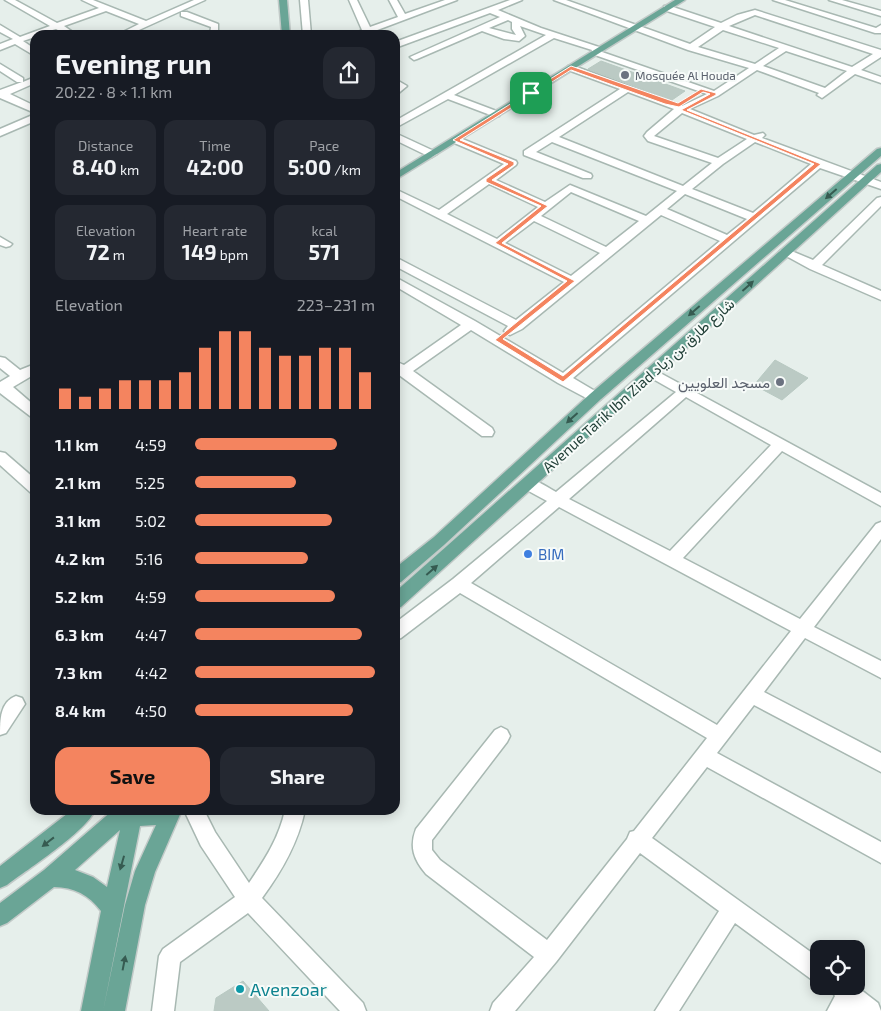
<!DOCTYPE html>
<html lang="en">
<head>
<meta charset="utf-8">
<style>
	body { margin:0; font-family:"Exo 2",Vazirmatn,sans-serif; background:#242831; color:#f1f3f6; height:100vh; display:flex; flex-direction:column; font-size:19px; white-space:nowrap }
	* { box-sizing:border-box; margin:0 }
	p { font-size:16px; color:#9ea1a6 }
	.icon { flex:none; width:28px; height:28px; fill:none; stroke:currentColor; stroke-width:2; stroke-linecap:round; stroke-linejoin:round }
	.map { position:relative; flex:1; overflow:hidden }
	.details { position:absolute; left:30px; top:30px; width:370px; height:785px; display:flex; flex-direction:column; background:#171b24; border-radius:15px; box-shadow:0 2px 12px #0003 }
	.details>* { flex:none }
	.tools { position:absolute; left:810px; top:940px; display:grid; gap:10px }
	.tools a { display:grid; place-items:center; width:55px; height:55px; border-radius:10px; background:#171b24; box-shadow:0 2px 12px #0003; font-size:25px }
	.pin { position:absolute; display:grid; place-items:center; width:42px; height:42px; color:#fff; margin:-21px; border-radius:10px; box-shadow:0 2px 8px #0006 }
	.round { display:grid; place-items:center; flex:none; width:52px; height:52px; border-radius:15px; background:#242831 }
	.overview { display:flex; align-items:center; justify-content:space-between; height:85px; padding:0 25px }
	h1 { font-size:28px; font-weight:700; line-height:38px }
	.figures { display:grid; grid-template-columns:repeat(3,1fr); gap:8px; height:85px; padding:5px 25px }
	.figures div { display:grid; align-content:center; border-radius:12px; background:#242831; text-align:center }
	.figures b { font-size:21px; font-weight:700 }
	.figures small { font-size:14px; font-weight:400 }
	.figures p { font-size:14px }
	.chart { height:140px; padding:10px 25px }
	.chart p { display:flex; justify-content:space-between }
	.chart svg { width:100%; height:90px; margin-top:5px; stroke:#f4845f; stroke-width:6 }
	.primary-button { display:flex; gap:10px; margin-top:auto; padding:10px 25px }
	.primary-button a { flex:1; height:58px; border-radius:15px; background:#f4845f; color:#111; font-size:20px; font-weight:700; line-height:58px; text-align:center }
	.primary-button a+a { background:#242831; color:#f1f3f6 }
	ul { padding:0 25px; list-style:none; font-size:16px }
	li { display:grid; grid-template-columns:80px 60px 1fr; align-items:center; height:38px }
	li i { height:12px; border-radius:6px; background:#f4845f }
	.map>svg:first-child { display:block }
	.building { fill:#bbcac4; stroke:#b8c9c2 }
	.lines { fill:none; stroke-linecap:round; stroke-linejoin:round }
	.minor-casing { stroke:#a8b8b2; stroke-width:3 }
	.major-casing { stroke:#c2cac8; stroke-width:3 }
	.minor { fill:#fff; fill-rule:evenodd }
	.major { fill:#6aa596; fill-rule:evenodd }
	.oneway { fill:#365b51 }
	.route { fill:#f4845f; stroke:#fff; fill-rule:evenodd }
	.worship-dot { fill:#6b7280; stroke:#f7fbf9; stroke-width:2 }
	.shop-dot { fill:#3f7fe0; stroke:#f7fbf9; stroke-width:2 }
	.culture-dot { fill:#0f9aa8; stroke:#f7fbf9; stroke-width:2 }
	.labels { text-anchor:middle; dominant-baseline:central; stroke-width:4; stroke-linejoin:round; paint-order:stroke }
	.far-worship-label { font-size:12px; fill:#5b616d; stroke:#f7fbf9; text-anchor:start }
	.worship-label { font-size:15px; fill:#5b616d; stroke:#f7fbf9; text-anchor:end }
	.street-label { font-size:15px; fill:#24423a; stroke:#f7fbf9 }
	.shop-label { font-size:15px; fill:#366cbe; stroke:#f7fbf9; text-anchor:start }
	.near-culture-label { font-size:18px; fill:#0d838f; stroke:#f7fbf9; text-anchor:start }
</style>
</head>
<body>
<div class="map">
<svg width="881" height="1011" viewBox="0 0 881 1011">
	<rect width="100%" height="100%" fill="#e6efeb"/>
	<g class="building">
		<polygon points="601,61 685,91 672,100 588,69"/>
		<polygon points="775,360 808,378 782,400 754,385"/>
		<polygon points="243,981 269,1011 214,1011 216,998"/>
	</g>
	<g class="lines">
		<defs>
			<g id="minor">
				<polygon points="5,0 15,0 57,23 99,8 82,0 93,0 146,21 194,0 205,0 128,35 117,35 139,24 106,11 64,26 77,35 67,35 56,29 35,35 35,37 23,41 35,49 35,56 15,44 0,50 0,44 13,39 0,32 0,25 20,37 50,26"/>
				<polygon points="300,0 308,0 311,35 303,35"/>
				<polygon points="349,0 357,0 370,27 398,17 389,0 397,0 405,14 445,0 457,0 364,35 352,35 362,30"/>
				<path d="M510 0H522L498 10 541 28 602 48V52L714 91 749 68 688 50 554 0H566L690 44 715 27 664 10V6H670L721 23 737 15 755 10 881 50V57L861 70 881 77V83L855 74 822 98 817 95 819 93 757 70 718 96 690 109 754 135 763 133 765 135 762 138 881 182V189L820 168 573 378 600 394 602 397 600 400H590L558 383 471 330 413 371 492 428 494 432 492 436H482L395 372V361L404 365 461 325 395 286V277L475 321 563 373 720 241 661 215 522 329 510 335 504 331 508 326 395 266V257L399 259 516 320 564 282 395 196V189L439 210 504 164 452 142V138H460L516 161 517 163 516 165 496 180 545 202 570 185 646 216 677 191 552 142 536 152 591 174 592 176 591 178H583L524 155V151L620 89 568 70V66H574L682 106 707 94 592 54V50L554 38 454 95 499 112V116H493L448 99 395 128V121L546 35 520 26 525 36 519 41 504 39 482 31 417 59 414 60 410 57 500 17 490 13 395 48V42ZM755 15 873 54 852 67 729 26ZM508 20 512 22V29L516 35 489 28ZM723 30 779 48 755 64 698 47ZM786 51 847 71 825 88 763 66ZM628 92 674 109 647 132 644 136 648 141 712 163 683 186 559 137ZM682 113 747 139 718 158 654 136ZM755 142 811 164 753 213 692 189 723 164ZM489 184 538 207 497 239 447 214ZM571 192 639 221 606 247 541 216ZM685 194 747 219 727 235 667 209ZM534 221 600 253 571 276 505 243Z"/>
				<polygon points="773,0 785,0 876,28 881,25 881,33 875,33"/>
				<polygon points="829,0 842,0 881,11 881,16"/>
				<polygon points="181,12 187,12 218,24 218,35 210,35 211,27 181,16"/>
				<polygon points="0,64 23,78 23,82 35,77 35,83 10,94 35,106 35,113 0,98 0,90 22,82 17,82 0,71"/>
				<polygon points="395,79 407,86 395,96"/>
				<polygon points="35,114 35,121 0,136 0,129"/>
				<polygon points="395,133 436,152 437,154 432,157 428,156 395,140"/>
				<polygon points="881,197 881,206 822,265 881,291 881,300 810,269 779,252 781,250 789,250 813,260 877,198"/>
				<polygon points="0,237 12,244 10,246 6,247 0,245"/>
				<polygon points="0,357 5,358 20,370 35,364 35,374 13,387 35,406 35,418 30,416 0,393 0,382 10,376 0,368"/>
				<path d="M651 368 881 493V506L782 451 683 558 800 619 876 524 881 522V539L814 627 881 661V678L805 638 764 692 881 753V772L754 705 717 753 881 842V863L707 767 652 838 819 958V982L811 979 735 923 679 1011H655L719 911 640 853 556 962 515 1011H490L493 1003 534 957 426 874C414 860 409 847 416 829L495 730 501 727 507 730 510 736 507 742 432 840V850L440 860 547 940 627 839 630 832 634 831 707 738 460 593 401 638 395 640V623L453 579 547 501 523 488 521 484 523 480C534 477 547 487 556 492L676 392 646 375 644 372 646 369ZM686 397 771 445 670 551 569 499ZM559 507 791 631 717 725 471 583Z"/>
				<polygon points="0,452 5,453 35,479 35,494 30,492 0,465"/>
				<path d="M16 696 22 698 25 704 6 733 0 735C0 720 0 702 16 696Z"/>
				<path d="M184 810H204L215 832 249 883C265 859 279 838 285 810H305C298 843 282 871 262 898L363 1003 366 1011H340L248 913 180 962 174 1011H152L159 956 163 949 235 897 201 846Z"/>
				<polygon points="828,986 856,986 878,1003 881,1011 827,1011 835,996"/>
			</g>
			<g id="major">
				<polygon points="279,0 287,0 290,35 282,35"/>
				<polygon points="675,0 685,0 395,180 395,173"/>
				<polygon points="881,148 881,156 600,400 444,545 401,582 395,584 395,568 434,537 590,394 877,149"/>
				<polygon points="881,164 881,172 401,607 395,609 395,592 877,165"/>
				<path d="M72 810H95C86 832 28 869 7 885L0 888V866Z"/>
				<path d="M113 810H182L155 872 145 905 125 1011H103L125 905 135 871 156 825 140 826 103 1011H81L101 911C89 895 74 887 54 887L7 923 0 926V903L44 870ZM120 830 107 887 93 877 75 870Z"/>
			</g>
		</defs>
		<use href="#minor" class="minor-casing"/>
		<use href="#major" class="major-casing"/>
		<use href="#minor" class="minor"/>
		<use href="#major" class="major"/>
	</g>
	<defs><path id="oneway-solid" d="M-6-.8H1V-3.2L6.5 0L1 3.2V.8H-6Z" transform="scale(1.25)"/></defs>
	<g class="oneway">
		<use href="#oneway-solid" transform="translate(831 194) rotate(139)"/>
		<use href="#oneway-solid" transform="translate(748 286) rotate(-42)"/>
		<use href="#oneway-solid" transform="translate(694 311) rotate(139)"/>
		<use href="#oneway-solid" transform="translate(572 418) rotate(138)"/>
		<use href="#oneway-solid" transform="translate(432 570) rotate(-41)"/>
		<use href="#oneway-solid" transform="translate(48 842) rotate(142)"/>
		<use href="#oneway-solid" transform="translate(122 863) rotate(106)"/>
		<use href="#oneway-solid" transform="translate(124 963) rotate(-79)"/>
	</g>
	<path class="route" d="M571 66 678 103 701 89 716 93V95L687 110 821 164 563 382 495 340 567 281 495 243 541 206 486 182V179L508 164 453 140ZM571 70 665 104 679 107 703 92 710 94 681 110 814 164 563 376 503 339 575 281 502 243 548 206 492 180 514 165V162L460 140Z"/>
	<g class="worship-dot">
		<circle cx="625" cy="75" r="5"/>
		<circle cx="780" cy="382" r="5"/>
	</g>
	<circle class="shop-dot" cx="528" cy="554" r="5"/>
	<circle class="culture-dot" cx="240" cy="989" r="5"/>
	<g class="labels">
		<g class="far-worship-label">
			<text x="635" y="75">Mosquée Al Houda</text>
		</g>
		<g class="worship-label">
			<text x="770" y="382">مسجد العلويين</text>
		</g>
		<g class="street-label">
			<text transform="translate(638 385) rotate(-42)">Avenue Tarik Ibn Ziad شارع طارق بن زياد</text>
		</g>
		<g class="shop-label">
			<text x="538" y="554">BIM</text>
		</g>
		<g class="near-culture-label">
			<text x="250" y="989">Avenzoar</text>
		</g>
	</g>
</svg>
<div class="tools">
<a><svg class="icon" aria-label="locate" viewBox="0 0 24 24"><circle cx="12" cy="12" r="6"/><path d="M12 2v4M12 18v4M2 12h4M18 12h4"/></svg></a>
</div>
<div class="pin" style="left:531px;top:93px;background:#1e9e55"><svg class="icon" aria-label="arrive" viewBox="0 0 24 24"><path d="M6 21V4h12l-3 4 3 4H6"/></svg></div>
<section class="details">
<div class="overview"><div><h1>Evening run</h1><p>20:22 · 8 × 1.1 km</p></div><a class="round"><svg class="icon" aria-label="share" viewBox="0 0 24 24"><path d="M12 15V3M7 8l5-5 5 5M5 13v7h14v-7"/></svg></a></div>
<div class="figures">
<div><p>Distance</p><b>8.40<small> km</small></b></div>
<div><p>Time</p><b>42:00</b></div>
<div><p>Pace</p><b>5:00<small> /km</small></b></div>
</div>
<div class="figures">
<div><p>Elevation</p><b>72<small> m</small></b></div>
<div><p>Heart rate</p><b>149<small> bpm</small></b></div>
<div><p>kcal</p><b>571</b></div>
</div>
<div class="chart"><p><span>Elevation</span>223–231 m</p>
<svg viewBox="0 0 160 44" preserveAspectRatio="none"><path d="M5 44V34M15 44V38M25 44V34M35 44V30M45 44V30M55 44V30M65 44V26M75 44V14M85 44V6M95 44V6M105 44V14M115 44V18M125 44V18M135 44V14M145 44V14M155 44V26"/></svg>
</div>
<ul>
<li><b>1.1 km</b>4:59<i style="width:79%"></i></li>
<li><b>2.1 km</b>5:25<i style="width:56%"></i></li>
<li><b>3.1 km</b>5:02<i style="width:76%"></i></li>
<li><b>4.2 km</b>5:16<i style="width:63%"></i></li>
<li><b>5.2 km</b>4:59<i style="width:78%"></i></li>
<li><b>6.3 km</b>4:47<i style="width:93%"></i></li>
<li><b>7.3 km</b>4:42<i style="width:100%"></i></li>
<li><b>8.4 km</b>4:50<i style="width:88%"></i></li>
</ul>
<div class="primary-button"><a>Save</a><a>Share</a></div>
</section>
</div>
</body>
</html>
